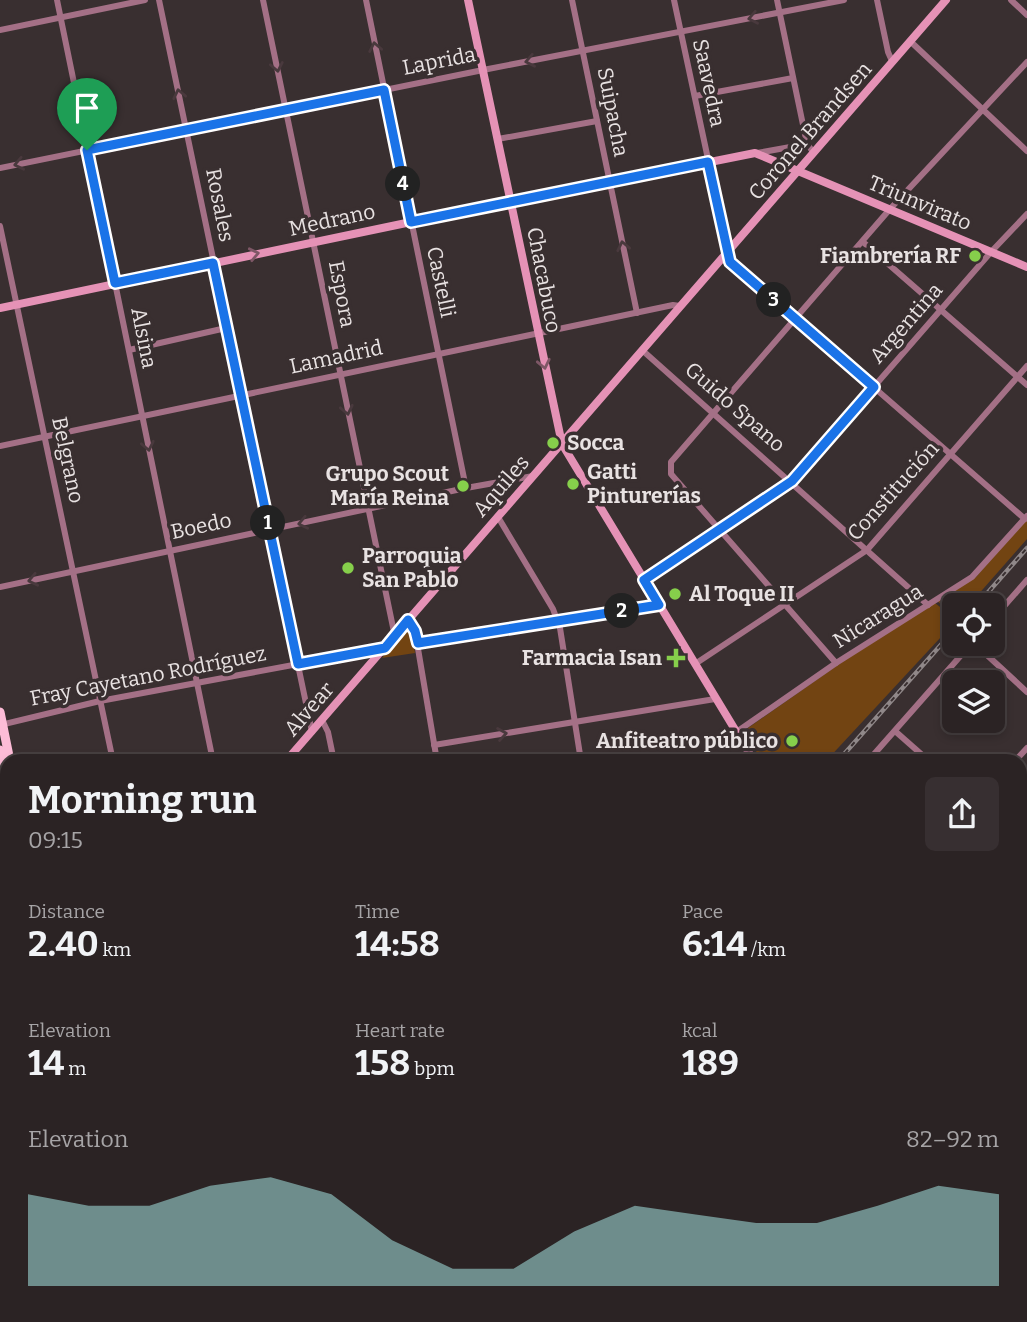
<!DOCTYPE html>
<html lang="en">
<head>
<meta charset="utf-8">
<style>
	body { margin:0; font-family:Bitter,serif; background:#372f31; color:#f1f3f6; height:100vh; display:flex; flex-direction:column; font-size:26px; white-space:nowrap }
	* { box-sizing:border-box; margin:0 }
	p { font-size:23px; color:#a6a4a6 }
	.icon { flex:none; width:38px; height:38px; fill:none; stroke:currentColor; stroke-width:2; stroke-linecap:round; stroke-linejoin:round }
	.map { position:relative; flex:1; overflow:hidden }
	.side { position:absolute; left:0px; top:754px; width:1027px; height:569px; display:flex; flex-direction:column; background:#2b2324; border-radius:21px 21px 0 0; box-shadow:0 4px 10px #0003,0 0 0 2px #474041 }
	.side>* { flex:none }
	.controls { position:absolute; left:942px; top:593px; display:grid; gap:14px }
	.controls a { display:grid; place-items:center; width:63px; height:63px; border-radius:10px; background:#2b2324; box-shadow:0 4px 10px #0003,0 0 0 2px #474041; font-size:35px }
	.pin { position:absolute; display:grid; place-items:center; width:60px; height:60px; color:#fff; margin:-72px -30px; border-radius:50% 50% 50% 0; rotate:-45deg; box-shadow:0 0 7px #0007 }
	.pin .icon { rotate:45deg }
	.km { position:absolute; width:35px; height:35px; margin:-18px; border-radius:50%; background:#222; color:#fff; font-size:19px; line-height:35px; text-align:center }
	.round { display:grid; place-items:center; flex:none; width:74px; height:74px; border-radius:10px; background:#372f31 }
	.head { display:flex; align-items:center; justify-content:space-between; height:119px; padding:0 28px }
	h1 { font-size:38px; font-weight:700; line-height:52px }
	.stats { display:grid; grid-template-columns:repeat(3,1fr); gap:10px; height:119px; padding:7px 28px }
	.stats div { display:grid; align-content:center }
	.stats b { font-size:35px; font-weight:700 }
	.stats small { font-size:19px; font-weight:400 }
	.stats p { font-size:19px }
	.chart { height:196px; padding:14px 28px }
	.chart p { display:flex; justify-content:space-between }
	.chart svg { width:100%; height:126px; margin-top:7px; fill:#8bbbb9; opacity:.7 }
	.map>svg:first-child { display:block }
	.green { fill:#724412 }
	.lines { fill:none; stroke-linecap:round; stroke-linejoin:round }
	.street { stroke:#a47086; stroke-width:6 }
	.secondary { stroke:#e592b6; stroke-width:8 }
	.primary { stroke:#fdbcd7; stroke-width:9 }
	.rail-casing { stroke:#908889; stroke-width:4.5 }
	.rail { stroke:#392f30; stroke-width:2; stroke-dasharray:5; stroke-linecap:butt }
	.oneway { stroke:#49393d }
	.oneway2 { stroke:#7e5766 }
	.route-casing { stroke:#fff; stroke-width:14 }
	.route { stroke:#1a73e8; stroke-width:9 }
	.poi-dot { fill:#86cf4b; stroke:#392f30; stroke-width:2.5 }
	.labels { text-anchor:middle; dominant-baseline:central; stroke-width:7; stroke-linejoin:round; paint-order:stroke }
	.street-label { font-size:21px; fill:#e8e2e2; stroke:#392f30 }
	.poi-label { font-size:21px; font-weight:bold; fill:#e8e2e2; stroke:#392f30; text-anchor:end }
</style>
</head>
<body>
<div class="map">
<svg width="1027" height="1322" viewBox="0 0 1027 1322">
	<rect width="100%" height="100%" fill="#392f30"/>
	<g class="green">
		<polygon points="1027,518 1027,539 969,605 954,606 954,615 937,601 976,577"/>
		<polygon points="935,603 954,618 954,623 826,761 762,761 746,736 745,731 748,728 845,660"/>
		<polygon points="405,630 411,632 415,653 382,658"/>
		<polygon points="0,912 2,912 7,934 7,992 4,993 0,971"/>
	</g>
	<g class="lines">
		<g class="street">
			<polyline points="57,0 213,761"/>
			<polyline points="159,0 312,732"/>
			<polyline points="263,0 395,637"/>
			<polyline points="366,0 466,488"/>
			<polyline points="572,0 637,313"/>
			<polyline points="674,0 730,262 1025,519"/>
			<polyline points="777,0 807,144 814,153"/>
			<polyline points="877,0 888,52 892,61"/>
			<polyline points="1011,0 1027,15"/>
			<polyline points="0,30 145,0"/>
			<polyline points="910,41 1027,151"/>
			<polyline points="695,96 793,78"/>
			<polyline points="498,139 597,121"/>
			<polyline points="757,153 807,144"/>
			<polyline points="0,168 483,70 844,0"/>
			<polyline points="0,226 113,761"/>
			<polyline points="863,242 1027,385"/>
			<polyline points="129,350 226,328"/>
			<polyline points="642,350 928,605"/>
			<polyline points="0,446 673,305 680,306"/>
			<polyline points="498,517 553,609 560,628 581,761"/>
			<polyline points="644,580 792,481 991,252 1027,214"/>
			<polyline points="0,587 466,488 533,476"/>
			<polyline points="408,620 415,631 437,761"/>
			<polyline points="992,620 1027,580"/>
			<polyline points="418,643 659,605"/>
			<polyline points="975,644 1027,692"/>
			<polyline points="836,663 671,474 671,462 890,209 1027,62"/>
			<polyline points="695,664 867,550 1027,366"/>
			<polyline points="322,720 328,732 334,761"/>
			<polyline points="0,725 100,701 384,648"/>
			<polyline points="895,731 929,761"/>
			<polyline points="735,733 836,663 972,577 1027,516"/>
			<polyline points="434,745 715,699"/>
			<polyline points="868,761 971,644"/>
			<polyline points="1015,761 1027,748"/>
			<polyline points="1020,842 1027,848"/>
			<polyline points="1020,900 1027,892"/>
			<polyline points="1020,1059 1027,1052"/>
			<polyline points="0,1076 7,1072"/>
			<polyline points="1020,1187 1027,1193"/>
			<polyline points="0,1222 7,1221"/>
			<polyline points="1020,1230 1027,1223"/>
			<polyline points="219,1316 220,1322"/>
			<polyline points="459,1316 466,1322"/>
			<polyline points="587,1316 594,1322"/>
			<polyline points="797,1316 804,1322"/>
			<polyline points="985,1316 992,1322"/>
			<polyline points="14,1322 51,1316"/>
			<polyline points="315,1322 321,1316"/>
			<polyline points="375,1322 380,1316"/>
			<polyline points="511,1322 516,1316"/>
			<polyline points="641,1322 646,1316"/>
			<polyline points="784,1322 789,1316"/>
			<polyline points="936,1322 941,1316"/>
		</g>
		<g class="secondary">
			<polyline points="468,0 562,444 754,761"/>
			<polyline points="0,308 411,222 755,153 1027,267"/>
			<polyline points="286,761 946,0"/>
			<polyline points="0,995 7,1028"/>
			<polyline points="1020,1025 1027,1031"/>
			<polyline points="55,1316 56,1322"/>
		</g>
		<g class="primary">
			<polyline points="0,712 10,761"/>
			<polyline points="0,750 7,784"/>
			<polyline points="110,1316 111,1322"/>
		</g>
		<defs>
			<g id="rail">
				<polyline points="976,606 1027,548"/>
				<polyline points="838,761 954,630"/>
				<polyline points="0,800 7,833"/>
				<polyline points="1,825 7,855"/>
				<polyline points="0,864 7,894"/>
				<polyline points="0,885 7,914"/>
				<polyline points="84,1316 86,1322"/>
				<polyline points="343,1322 348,1316"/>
			</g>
		</defs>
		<use href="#rail" class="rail-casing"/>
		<use href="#rail" class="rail"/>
	</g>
	<defs><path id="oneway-chevron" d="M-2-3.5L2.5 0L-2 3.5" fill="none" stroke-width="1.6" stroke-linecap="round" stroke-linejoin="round" transform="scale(1.75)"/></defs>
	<g class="oneway">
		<use href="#oneway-chevron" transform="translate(753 18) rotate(169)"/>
		<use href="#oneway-chevron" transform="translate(375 47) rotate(-101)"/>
		<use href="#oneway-chevron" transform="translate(530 61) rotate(169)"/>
		<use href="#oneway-chevron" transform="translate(277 67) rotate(79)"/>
		<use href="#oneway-chevron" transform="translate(179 94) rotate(-102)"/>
		<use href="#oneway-chevron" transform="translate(19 164) rotate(168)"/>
		<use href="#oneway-chevron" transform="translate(623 246) rotate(-102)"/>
		<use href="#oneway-chevron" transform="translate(347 410) rotate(78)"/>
		<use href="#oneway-chevron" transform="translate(148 446) rotate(78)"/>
		<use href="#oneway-chevron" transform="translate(303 523) rotate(168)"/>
		<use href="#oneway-chevron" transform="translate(33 580) rotate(168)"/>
		<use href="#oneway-chevron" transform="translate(502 734) rotate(-9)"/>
	</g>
	<g class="oneway2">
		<use href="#oneway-chevron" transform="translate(254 254) rotate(-12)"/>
		<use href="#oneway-chevron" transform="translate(544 364) rotate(78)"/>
	</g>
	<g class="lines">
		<defs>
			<polygon id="route" points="384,90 411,222 708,162 730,262 874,387 792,481 644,580 659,605 418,643 415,631 408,620 385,648 298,664 213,263 115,283 87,150"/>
		</defs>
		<use href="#route" class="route-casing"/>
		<use href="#route" class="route"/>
	</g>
	<g class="poi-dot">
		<circle cx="975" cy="256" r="7"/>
		<circle cx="553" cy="443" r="7"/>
		<circle cx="573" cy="484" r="7"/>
		<circle cx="463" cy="486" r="7"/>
		<circle cx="348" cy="568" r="7"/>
		<circle cx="675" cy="594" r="7"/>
		<path d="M672.5 647.5h7v7h7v7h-7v7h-7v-7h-7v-7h7z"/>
		<circle cx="792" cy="741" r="7"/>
	</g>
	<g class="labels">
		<g class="street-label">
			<text transform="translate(439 61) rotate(-11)">Laprida</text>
			<text transform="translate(709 83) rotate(78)">Saavedra</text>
			<text transform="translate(613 112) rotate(79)">Suipacha</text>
			<text transform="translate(810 131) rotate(-49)">Coronel Brandsen</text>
			<text transform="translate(920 203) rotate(23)">Triunvirato</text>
			<text transform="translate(220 205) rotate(79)">Rosales</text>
			<text transform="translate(332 220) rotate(-12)">Medrano</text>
			<text transform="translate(544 280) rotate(79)">Chacabuco</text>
			<text transform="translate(441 282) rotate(78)">Castelli</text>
			<text transform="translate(342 294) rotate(79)">Espora</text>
			<text transform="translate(906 323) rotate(-49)">Argentina</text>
			<text transform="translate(144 338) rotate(79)">Alsina</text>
			<text transform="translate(336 357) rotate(-12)">Lamadrid</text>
			<text transform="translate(735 407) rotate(41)">Guido Spano</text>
			<text transform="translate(68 460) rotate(78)">Belgrano</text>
			<text transform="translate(501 486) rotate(-49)">Aquiles</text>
			<text transform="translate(893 491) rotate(-48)">Constitución</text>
			<text transform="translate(201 526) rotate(-12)">Boedo</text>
			<text transform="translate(878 616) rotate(-32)">Nicaragua</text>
			<text transform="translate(148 676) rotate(-11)">Fray Cayetano Rodríguez</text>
			<text transform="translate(309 709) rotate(-49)">Alvear</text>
		</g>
		<g class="poi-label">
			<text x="961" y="256">Fiambrería RF</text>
			<text x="567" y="443" text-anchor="start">Socca</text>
			<text x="587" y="472" text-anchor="start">Gatti<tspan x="587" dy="24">Pinturerías</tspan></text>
			<text x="449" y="474">Grupo Scout<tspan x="449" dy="24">María Reina</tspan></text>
			<text x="362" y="556" text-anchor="start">Parroquia<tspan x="362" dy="24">San Pablo</tspan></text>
			<text x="689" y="594" text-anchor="start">Al Toque II</text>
			<text x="662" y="658">Farmacia Isan</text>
			<text x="778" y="741">Anfiteatro público</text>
		</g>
	</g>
</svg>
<div class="controls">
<a><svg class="icon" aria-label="locate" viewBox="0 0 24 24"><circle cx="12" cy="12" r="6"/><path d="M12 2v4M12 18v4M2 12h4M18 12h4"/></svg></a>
<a><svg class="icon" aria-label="layers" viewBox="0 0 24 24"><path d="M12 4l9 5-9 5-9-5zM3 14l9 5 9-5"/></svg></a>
</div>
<div class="pin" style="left:87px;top:150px;background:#1e9e55"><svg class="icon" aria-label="arrive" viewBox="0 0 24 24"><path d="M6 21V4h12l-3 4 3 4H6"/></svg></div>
<b class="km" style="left:268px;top:523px">1</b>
<b class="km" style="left:622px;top:611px">2</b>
<b class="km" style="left:774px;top:300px">3</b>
<b class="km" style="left:403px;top:184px">4</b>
<section class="side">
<div class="head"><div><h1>Morning run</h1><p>09:15</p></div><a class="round"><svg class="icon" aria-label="share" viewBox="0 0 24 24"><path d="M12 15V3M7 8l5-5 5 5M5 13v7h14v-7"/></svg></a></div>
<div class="stats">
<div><p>Distance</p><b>2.40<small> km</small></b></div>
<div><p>Time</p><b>14:58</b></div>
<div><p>Pace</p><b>6:14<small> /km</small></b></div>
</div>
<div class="stats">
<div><p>Elevation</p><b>14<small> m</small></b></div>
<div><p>Heart rate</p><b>158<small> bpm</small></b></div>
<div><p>kcal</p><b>189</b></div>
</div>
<div class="chart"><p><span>Elevation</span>82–92 m</p>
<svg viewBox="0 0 160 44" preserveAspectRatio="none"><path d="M0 44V12L10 16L20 16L30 9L40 6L50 12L60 28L70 38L80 38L90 25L100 16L110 19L120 22L130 22L140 16L150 9L160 12V44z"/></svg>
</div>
</section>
</div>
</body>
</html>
